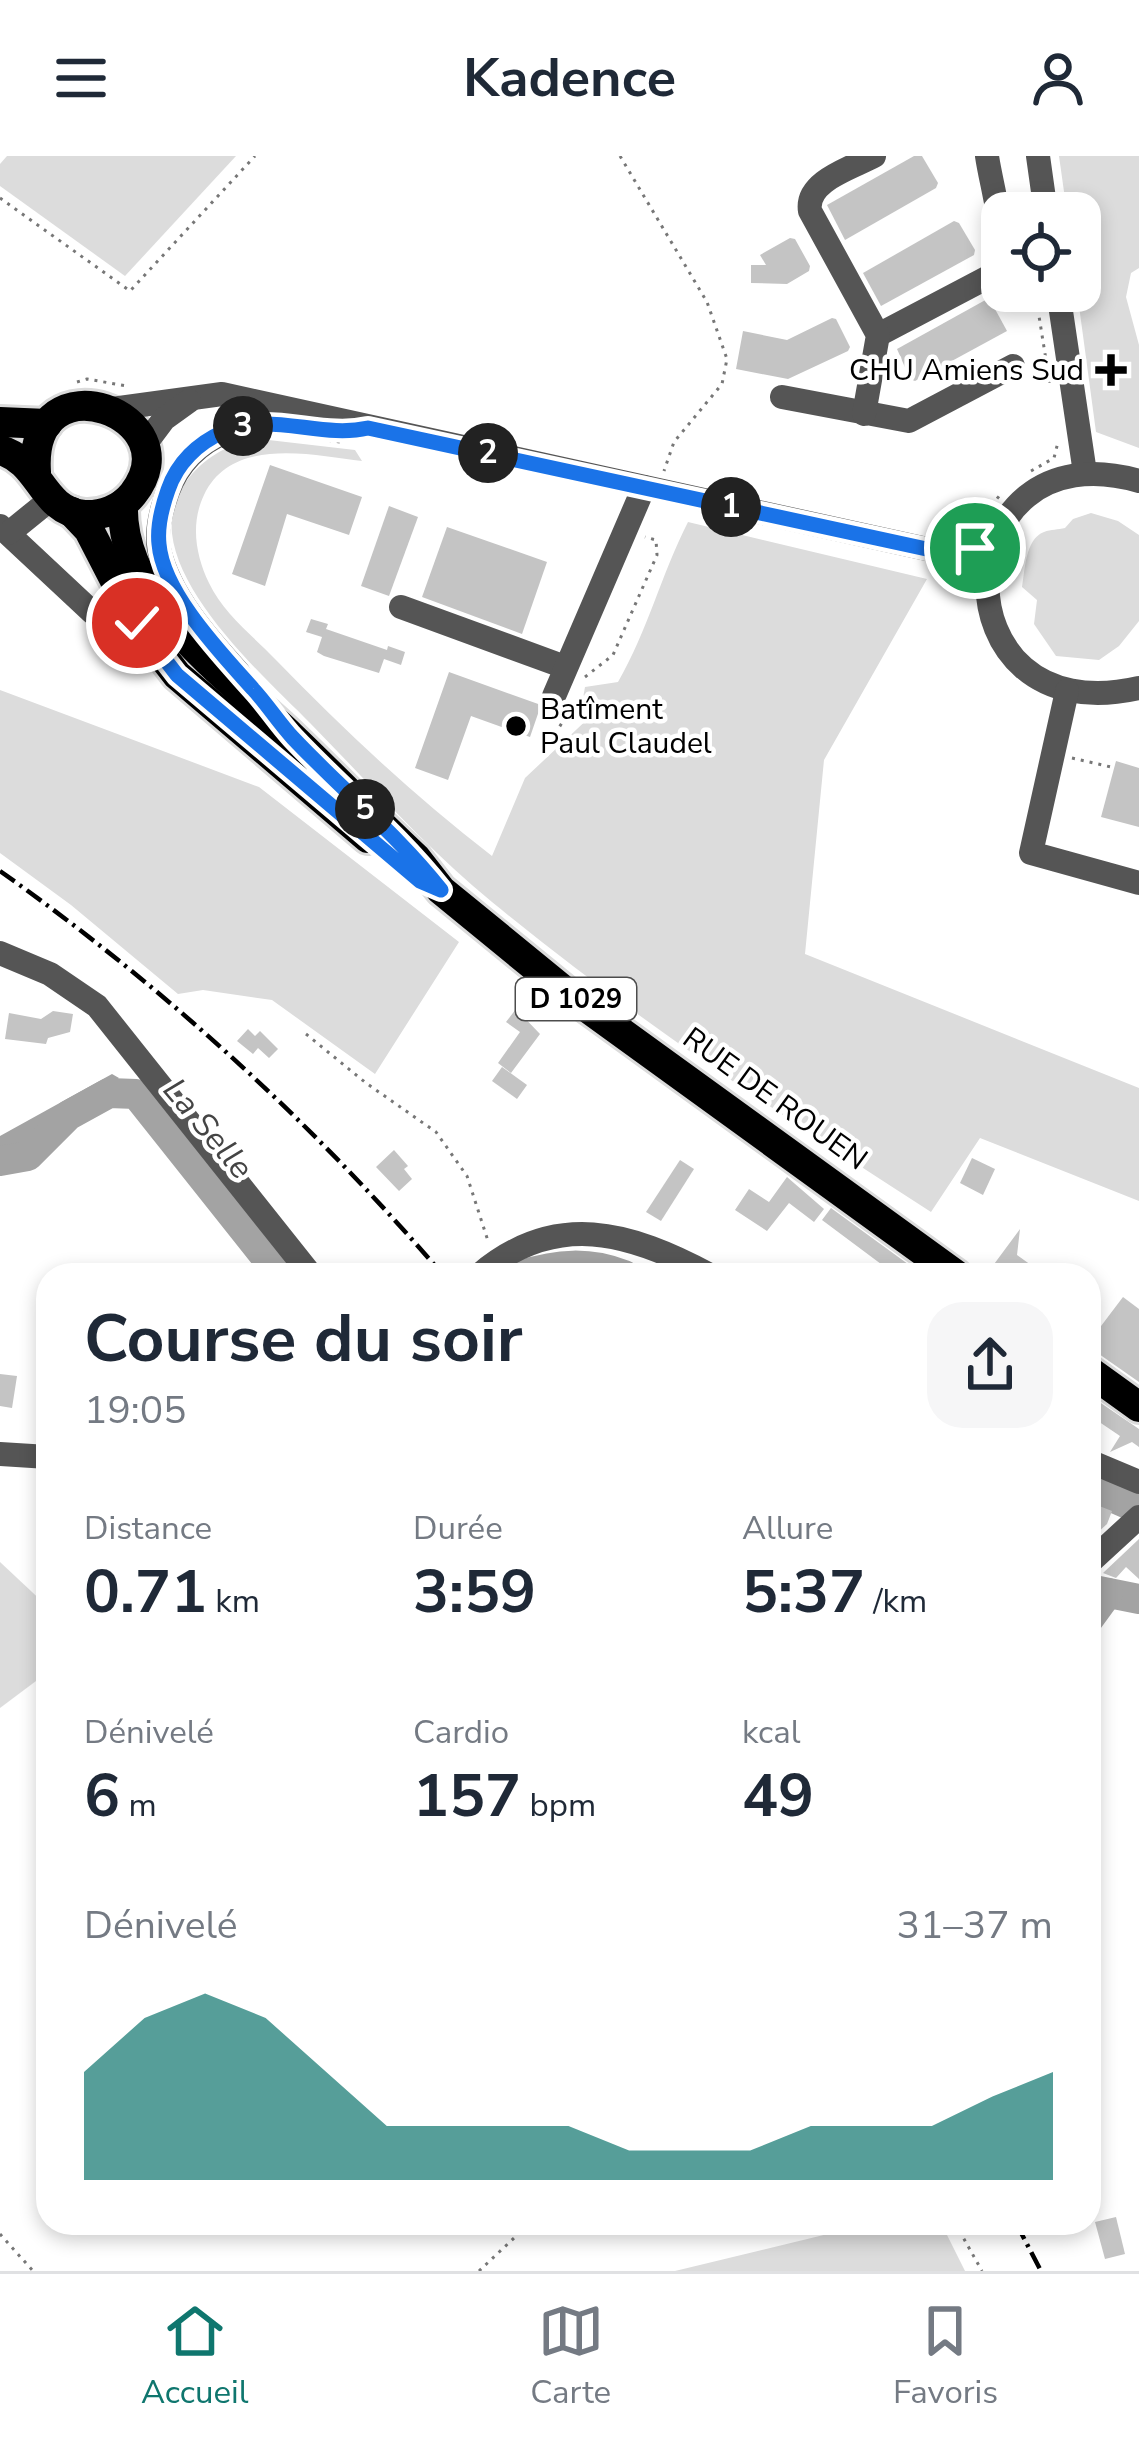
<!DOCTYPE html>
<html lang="fr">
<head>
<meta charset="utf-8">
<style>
	body { margin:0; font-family:"Nunito Sans",sans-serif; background:#f6f6f7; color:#1f2937; height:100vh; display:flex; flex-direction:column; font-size:45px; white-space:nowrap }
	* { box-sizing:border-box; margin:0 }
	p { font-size:39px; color:#747a83 }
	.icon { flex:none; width:66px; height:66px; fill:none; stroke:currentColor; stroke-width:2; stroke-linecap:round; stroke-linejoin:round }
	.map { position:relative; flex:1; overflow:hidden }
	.drawer { position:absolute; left:36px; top:1107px; width:1065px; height:972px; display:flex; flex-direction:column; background:#fff; border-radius:36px; box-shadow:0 6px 18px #0003 }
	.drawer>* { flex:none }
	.fabs { position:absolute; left:981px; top:36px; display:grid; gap:24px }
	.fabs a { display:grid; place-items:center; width:120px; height:120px; border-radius:24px; background:#fff; box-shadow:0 6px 18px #0003; font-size:60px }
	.pin { position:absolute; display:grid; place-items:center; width:102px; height:102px; color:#fff; margin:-51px; border:6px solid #fff; border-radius:50%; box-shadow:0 3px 12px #0007 }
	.km { position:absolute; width:60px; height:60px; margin:-30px; border-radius:50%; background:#222; color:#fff; font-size:33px; line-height:60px; text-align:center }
	.round { display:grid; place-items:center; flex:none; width:126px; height:126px; border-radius:36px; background:#f6f6f7 }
	.summary { display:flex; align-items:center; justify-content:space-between; height:204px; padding:0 48px }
	h1 { font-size:66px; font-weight:700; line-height:90px }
	.stats { display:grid; grid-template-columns:repeat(3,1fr); gap:18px; height:204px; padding:12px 48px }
	.stats div { display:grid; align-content:center }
	.stats b { font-size:60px; font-weight:700 }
	.stats small { font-size:33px; font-weight:400 }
	.stats p { font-size:33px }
	.chart { height:336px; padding:24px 48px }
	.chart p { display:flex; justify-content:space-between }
	.chart svg { width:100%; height:216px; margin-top:12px; fill:#0f766e; opacity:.7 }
	header { display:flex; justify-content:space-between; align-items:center; height:156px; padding:0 48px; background:#fff; font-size:54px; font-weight:700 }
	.menu { display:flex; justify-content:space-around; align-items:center; height:168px; border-top:3px solid #e0e1e3; background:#fff; font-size:33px; color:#747a83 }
	.menu a { display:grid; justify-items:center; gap:6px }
	.menu .current { color:#0f766e }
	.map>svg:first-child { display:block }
	.green { fill:#dcdcdc }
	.water { fill:#a3a3a3 }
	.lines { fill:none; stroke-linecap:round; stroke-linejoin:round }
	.river { stroke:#a3a3a3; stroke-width:30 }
	.building { fill:#c4c4c4 }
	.major-casing { stroke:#dbdbdb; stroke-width:36 }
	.path { stroke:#777; stroke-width:3; stroke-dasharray:3 6; stroke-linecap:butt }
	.minor { stroke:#555; stroke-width:24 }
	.major { stroke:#000; stroke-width:30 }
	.rail { stroke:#000; stroke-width:4.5; stroke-dasharray:18 6 3 6; stroke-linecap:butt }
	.route-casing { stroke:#fff; stroke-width:24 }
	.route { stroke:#1a73e8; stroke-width:15 }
	.poi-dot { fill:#000; stroke:#fff; stroke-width:4.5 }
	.labels { text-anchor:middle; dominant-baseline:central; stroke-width:9; stroke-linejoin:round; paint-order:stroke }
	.shield { fill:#fff; stroke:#4c4c4c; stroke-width:3 }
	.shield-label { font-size:27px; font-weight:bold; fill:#000 }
	.poi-label { font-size:30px; fill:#000; stroke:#fff; text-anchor:end }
	.street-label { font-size:30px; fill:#000; stroke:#fff }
	.water-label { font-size:33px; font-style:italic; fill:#444; stroke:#fff }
</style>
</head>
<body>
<header><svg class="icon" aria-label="menu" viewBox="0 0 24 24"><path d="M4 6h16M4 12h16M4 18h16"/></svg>Kadence<svg class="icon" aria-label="person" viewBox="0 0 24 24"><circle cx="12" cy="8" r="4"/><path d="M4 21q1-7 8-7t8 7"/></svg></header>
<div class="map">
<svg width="1139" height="2115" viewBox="0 0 1139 2115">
	<rect width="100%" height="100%" fill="#fff"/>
	<g class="green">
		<polygon points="7,0 236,0 125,120 0,30 0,8"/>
		<polygon points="1059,0 1139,0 1139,112 1131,117 1126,141 1139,189 1139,292 1096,276 1077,135 1080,57 1067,57"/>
		<path d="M260 283 355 294 362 305C312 299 232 280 204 339 190 368 196 400 209 427 223 457 253 480 275 503 344 574 414 640 492 700L525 622 594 557 583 542 585 531 618 526C648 474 661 419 688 366L927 423 824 604 805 798 1139 932V1045L980 982 931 1056C780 959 631 860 492 746 426 692 369 627 310 567 262 518 129 403 185 327 204 301 229 287 260 283Z"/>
		<path d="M1091 357 1118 365 1139 379V465L1119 490 1099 504 1056 500 1034 468 1037 444 1022 431C1025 415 1025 383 1044 376 1051 373 1058 374 1065 372L1073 363Z"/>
		<polygon points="0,534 259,631 459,786 375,918 272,844 203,834 178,838 71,749 0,697"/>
		<polygon points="0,1406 48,1451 48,1516 0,1552"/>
		<polygon points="873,2067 941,2067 965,2115 675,2115"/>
	</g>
	<path class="water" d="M112 918 119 922C85 949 41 982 0 996V980Z"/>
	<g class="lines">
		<g class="river">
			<polyline points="0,1005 28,1000 69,959 109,937 136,938 280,1119"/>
			<path d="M521 1119C558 1108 588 1105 624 1119"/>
			<polyline points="1089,1331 1139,1353"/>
			<polyline points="1089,1433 1139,1443"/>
			<polyline points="1089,1463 1108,1437"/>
		</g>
	</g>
	<g class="building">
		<polygon points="914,0 922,0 938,27 936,32 845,84 827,49"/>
		<polygon points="954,65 959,67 975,94 974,99 881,150 863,117"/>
		<polygon points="790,82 795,83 810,110 809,115 787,128 751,127 751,109 766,109 760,99"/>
		<polygon points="989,142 1007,175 915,225 910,223 897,193"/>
		<polygon points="832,162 836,163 850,191 848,195 788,223 736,213 743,175 787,184"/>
		<polygon points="270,309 362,341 349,379 287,358 265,430 232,418"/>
		<polygon points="389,350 418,361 389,440 361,430"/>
		<polygon points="447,371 547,406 522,478 422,441"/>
		<polygon points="311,463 328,468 326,473 387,494 388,490 405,496 401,509 384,503 379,517 324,500 317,496 322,481 306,476"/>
		<polygon points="449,516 541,549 530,581 471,560 448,624 415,612"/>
		<polygon points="1116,605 1139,612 1139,671 1101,661"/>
		<polygon points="516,853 540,878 511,917 498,907 520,876 506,866"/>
		<polygon points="53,855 73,858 70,876 48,882 46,888 5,883 9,857 41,863"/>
		<polygon points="248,873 255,880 260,875 278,893 269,902 258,892 253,898 237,885"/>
		<polygon points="502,911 527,929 517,943 492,925"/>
		<polygon points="394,994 408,1010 404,1013 412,1023 399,1035 376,1011"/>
		<polygon points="972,1002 995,1013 983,1039 960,1027"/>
		<polygon points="680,1004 694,1013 661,1065 646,1056"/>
		<polygon points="787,1021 824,1053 814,1066 789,1047 767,1075 735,1054 749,1033 769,1046"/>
		<polygon points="831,1052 923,1119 879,1119 885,1111 822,1064"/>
		<polygon points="1020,1073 1017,1099 1045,1119 986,1119"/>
		<polygon points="1123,1141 1139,1153 1139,1226 1089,1191 1089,1172 1095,1178"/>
		<polygon points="0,1218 17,1220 12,1252 0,1250"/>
		<polygon points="1089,1239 1139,1273 1139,1291 1132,1286 1110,1296 1120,1280 1089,1259"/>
		<polygon points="1089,1346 1112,1355 1107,1368 1096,1378 1089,1375"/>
		<polygon points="1139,1383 1139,1423 1126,1411 1116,1422 1103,1417"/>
		<polygon points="1116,2061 1125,2098 1105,2103 1095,2066"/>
	</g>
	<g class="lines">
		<defs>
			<g id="major">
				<polyline points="0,266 47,268"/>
				<path d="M0 294C42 306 40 354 84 359 102 360 121 353 133 338 195 260 28 197 36 316"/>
				<path d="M123 348C119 445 228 520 291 580 333 620 373 662 416 702L441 734 567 837 956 1119"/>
				<polyline points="72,356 89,374 137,467 177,519 368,682"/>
				<polyline points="1089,1215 1139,1251"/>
			</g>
		</defs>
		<use href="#major" class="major-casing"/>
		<g class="path">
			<polyline points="620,0 707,146 727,203 722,228 674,286 664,315"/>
			<polyline points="0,42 130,135 255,0"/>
			<polyline points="1035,135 1050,229"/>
			<polyline points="77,226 87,223 127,230"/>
			<polyline points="319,283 340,286"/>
			<polyline points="1031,315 1054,302 1058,286"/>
			<polyline points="948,377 975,370 1000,339"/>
			<polyline points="585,521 613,499 657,399 656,384 645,381"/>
			<polyline points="555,578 575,546"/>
			<polyline points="1072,602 1111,611"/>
			<polyline points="306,878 366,927 436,976 467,1020 488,1085"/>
			<polyline points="955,2067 982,2115"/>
			<polyline points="525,2075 538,2067"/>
			<polyline points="0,2078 33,2115"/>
			<polyline points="479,2115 530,2067"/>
		</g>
		<g class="minor">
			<polyline points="1038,0 1046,57"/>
			<polyline points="1058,135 1085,317"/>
			<path d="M878 179 994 118C1010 86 992 35 987 0"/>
			<polyline points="782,241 909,265 1013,210"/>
			<polyline points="112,253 222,238 945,397 975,417 985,429"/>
			<path d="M864 258 878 179 810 55C805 25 852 12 874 0"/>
			<polyline points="143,291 164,263 189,245"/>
			<path d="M1139 325C943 268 931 580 1139 532"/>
			<polyline points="0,370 92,456"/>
			<polyline points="9,377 51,343"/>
			<polyline points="401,451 565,511"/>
			<path d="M239 517C208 483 169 439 159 393 156 378 160 360 164 347 182 283 241 258 303 270"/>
			<polyline points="1067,535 1031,697 1139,727"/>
			<polyline points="554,540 644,331"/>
			<polyline points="0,797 50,818 97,850 311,1119"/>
			<path d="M479 1119C555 1054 630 1076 710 1119"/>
			<polyline points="0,1298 48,1301"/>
			<polyline points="1089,1305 1139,1326"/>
			<polyline points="1089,1407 1139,1361"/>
		</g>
		<use href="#major" class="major"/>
		<g class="rail">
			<path d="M0 715C164 831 313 967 443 1119"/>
			<polyline points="1016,2067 1041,2115"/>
		</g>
	</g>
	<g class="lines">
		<defs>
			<path id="route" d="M137 467 177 519 420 725 441 734C397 678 342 634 293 582 279 567 267 548 253 533 221 497 163 437 159 388 157 370 162 351 168 334 177 307 198 287 223 276 271 255 320 283 368 272L945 397 975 392"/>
		</defs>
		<use href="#route" class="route-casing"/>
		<use href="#route" class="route"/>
	</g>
	<g class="poi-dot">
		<path d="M1105 196h12v12h12v12h-12v12h-12v-12h-12v-12h12z"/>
		<circle cx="516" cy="570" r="12"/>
	</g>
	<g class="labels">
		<rect class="shield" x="516" y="822" width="120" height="42" rx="9"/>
		<g class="shield-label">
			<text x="576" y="843">D 1029</text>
		</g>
		<g class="poi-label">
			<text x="1084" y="214">CHU Amiens Sud</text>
			<text x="540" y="553" text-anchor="start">Batîment<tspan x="540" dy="34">Paul Claudel</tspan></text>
		</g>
		<g class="street-label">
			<text transform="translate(775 943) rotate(36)">RUE DE ROUEN</text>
		</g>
		<g class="water-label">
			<text transform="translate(208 973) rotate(50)">La Selle</text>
		</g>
	</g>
</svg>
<div class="fabs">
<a><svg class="icon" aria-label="locate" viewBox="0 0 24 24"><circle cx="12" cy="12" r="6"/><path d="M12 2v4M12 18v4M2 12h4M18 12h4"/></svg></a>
</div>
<div class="pin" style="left:975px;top:392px;background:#1e9e55"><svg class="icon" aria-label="arrive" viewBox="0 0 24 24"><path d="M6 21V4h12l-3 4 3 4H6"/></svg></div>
<div class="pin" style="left:137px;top:467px;background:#d93025"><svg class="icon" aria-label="check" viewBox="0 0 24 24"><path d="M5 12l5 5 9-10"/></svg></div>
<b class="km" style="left:731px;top:351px">1</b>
<b class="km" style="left:488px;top:297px">2</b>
<b class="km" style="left:243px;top:270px">3</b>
<b class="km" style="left:365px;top:653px">5</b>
<section class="drawer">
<div class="summary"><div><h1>Course du soir</h1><p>19:05</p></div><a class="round"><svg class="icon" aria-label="share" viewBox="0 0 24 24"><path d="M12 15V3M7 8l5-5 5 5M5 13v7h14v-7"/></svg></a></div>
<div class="stats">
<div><p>Distance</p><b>0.71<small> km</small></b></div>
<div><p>Durée</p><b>3:59</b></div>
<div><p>Allure</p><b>5:37<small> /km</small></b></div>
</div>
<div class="stats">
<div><p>Dénivelé</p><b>6<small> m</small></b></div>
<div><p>Cardio</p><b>157<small> bpm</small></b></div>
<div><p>kcal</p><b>49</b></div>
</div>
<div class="chart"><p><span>Dénivelé</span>31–37 m</p>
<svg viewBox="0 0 160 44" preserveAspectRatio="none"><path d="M0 44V22L10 11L20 6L30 11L40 22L50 33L60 33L70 33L80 33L90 38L100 38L110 38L120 33L130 33L140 33L150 27L160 22V44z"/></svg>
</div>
</section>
</div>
<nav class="menu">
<a class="current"><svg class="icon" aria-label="home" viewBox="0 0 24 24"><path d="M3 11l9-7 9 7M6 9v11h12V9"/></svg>Accueil</a>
<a><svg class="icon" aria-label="map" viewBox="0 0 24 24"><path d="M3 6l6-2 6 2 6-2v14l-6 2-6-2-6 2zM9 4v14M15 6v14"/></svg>Carte</a>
<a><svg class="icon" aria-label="saved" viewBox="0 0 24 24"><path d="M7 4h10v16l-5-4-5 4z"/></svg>Favoris</a>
</nav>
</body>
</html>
